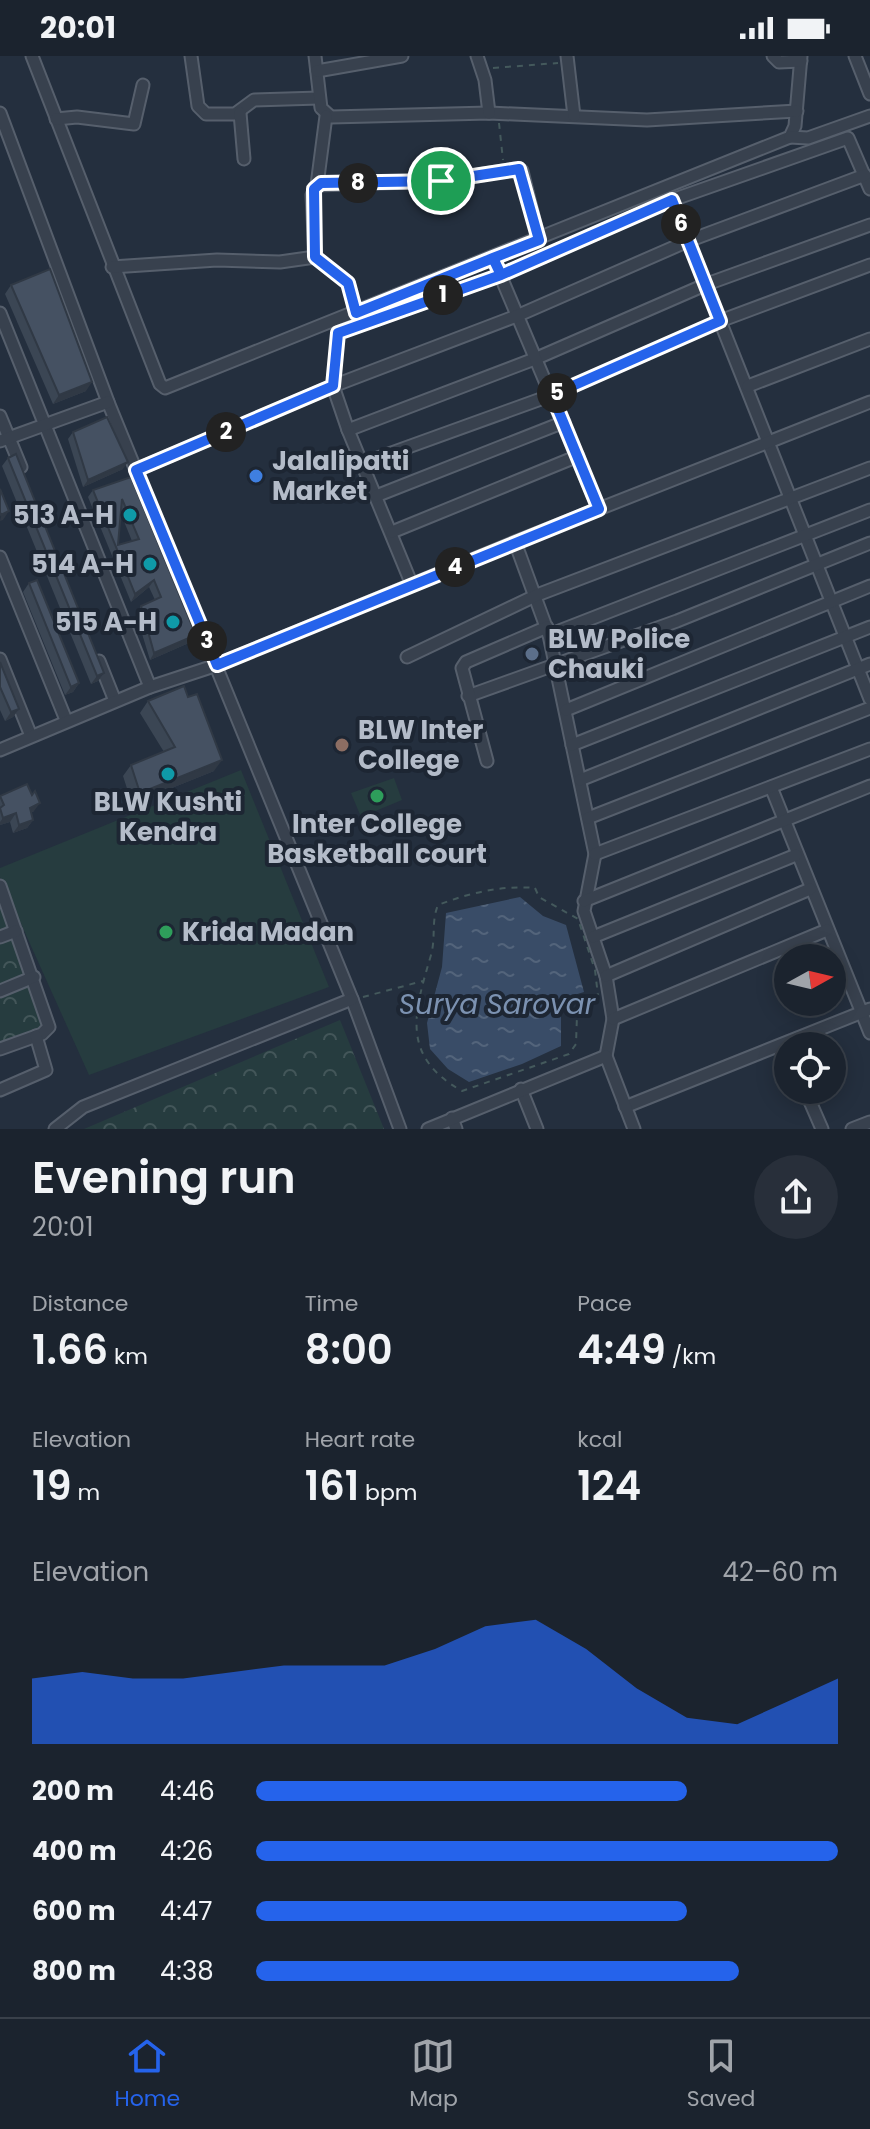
<!DOCTYPE html>
<html lang="en">
<head>
<meta charset="utf-8">
<style>
	body { margin:0; font-family:Poppins,sans-serif; background:#282f3a; color:#f1f3f6; height:100vh; display:flex; flex-direction:column; font-size:30px; white-space:nowrap }
	* { box-sizing:border-box; margin:0 }
	p { font-size:26px; color:#a0a4aa }
	.icon { flex:none; width:44px; height:44px; fill:none; stroke:currentColor; stroke-width:2; stroke-linecap:round; stroke-linejoin:round }
	.map { position:relative; height:1073px; overflow:hidden }
	.panel { display:flex; flex-direction:column; background:#1b232e; flex:1 }
	.panel>* { flex:none }
	.needle { width:52px; rotate:82deg }
	.buttons { position:absolute; left:774px; top:888px; display:grid; gap:16px }
	.buttons a { display:grid; place-items:center; width:72px; height:72px; border-radius:50%; background:#1b232e; box-shadow:0 4px 20px #0003,0 0 0 2px #39404a; font-size:40px }
	.pin { position:absolute; display:grid; place-items:center; width:68px; height:68px; color:#fff; margin:-34px; border:4px solid #fff; border-radius:50%; box-shadow:0 2px 8px #0007 }
	.km { position:absolute; width:40px; height:40px; margin:-20px; border-radius:50%; background:#222; color:#fff; font-size:22px; line-height:40px; text-align:center }
	.round { display:grid; place-items:center; flex:none; width:84px; height:84px; border-radius:42px; background:#282f3a }
	.overview { display:flex; align-items:center; justify-content:space-between; height:136px; padding:0 32px }
	h1 { font-size:44px; font-weight:600; line-height:60px }
	.figures { display:grid; grid-template-columns:repeat(3,1fr); gap:12px; height:136px; padding:8px 32px }
	.figures div { display:grid; align-content:center }
	.figures b { font-size:40px; font-weight:600 }
	.figures small { font-size:22px; font-weight:400 }
	.figures p { font-size:22px }
	.chart { height:224px; padding:16px 32px }
	.chart p { display:flex; justify-content:space-between }
	.chart svg { width:100%; height:144px; margin-top:8px; fill:#2563eb; opacity:.7 }
	ul { padding:0 32px; list-style:none; font-size:26px }
	li { display:grid; grid-template-columns:128px 96px 1fr; align-items:center; height:60px }
	li i { height:20px; border-radius:10px; background:#2563eb }
	.status { display:flex; justify-content:space-between; align-items:center; height:56px; padding:0 40px; background:#1b232e; direction:ltr }
	.status svg { height:22px; fill:currentColor }
	.dock { display:flex; justify-content:space-around; align-items:center; height:112px; border-top:2px solid #39404a; background:#1b232e; font-size:22px; color:#a0a4aa }
	.dock a { display:grid; justify-items:center; gap:4px }
	.dock .on { color:#2563eb }
	.map>svg:first-child { display:block }
	.grass { fill:#263c3f }
	.forest { fill:url(#forest-crowns) }
	.water { fill:url(#water-ripples) }
	.lines { fill:none; stroke-linecap:round; stroke-linejoin:round }
	.minor-casing { stroke:#565f6c; stroke-width:15 }
	.path { stroke:#44595c; stroke-width:2; stroke-dasharray:6 6; stroke-linecap:butt }
	.minor { stroke:#38414e; stroke-width:11 }
	.wall { fill:#3b4654; fill-rule:evenodd }
	.shaded-wall { fill:#303945 }
	.building { fill:#455162; stroke:#303945; stroke-width:2; fill-rule:evenodd }
	.route-casing { stroke:#fff; stroke-width:16 }
	.route { stroke:#2563eb; stroke-width:10 }
	.shop-dot { fill:#3f7fe0; stroke:#1d2633; stroke-width:3 }
	.culture-dot { fill:#0f9aa8; stroke:#1d2633; stroke-width:3 }
	.service-dot { fill:#5c6f8a; stroke:#1d2633; stroke-width:3 }
	.education-dot { fill:#8d6e63; stroke:#1d2633; stroke-width:3 }
	.leisure-dot { fill:#2e9e5b; stroke:#1d2633; stroke-width:3 }
	.labels { text-anchor:middle; dominant-baseline:central; stroke-width:8; stroke-linejoin:round; paint-order:stroke }
	.poi-label { font-size:26px; font-weight:bold; fill:#b4bcc9; stroke:#1d2633; text-anchor:start }
	.water-label { font-size:28px; font-style:italic; fill:#7c92b1; stroke:#1d2633 }
</style>
</head>
<body>
<div class="status"><b>20:01</b><svg viewBox="0 0 49 12"><path d="M0 12V9h3v3zM5 12V6h3v6zM10 12V3h3v9zM15 12V0h3v12zM26 1h20v11H26zM47 4h2v5h-2z"/></svg></div>
<div class="map">
<svg width="870" height="1073" viewBox="0 0 870 1073">
	<defs>
		<pattern id="forest-crowns" width="20" height="18" patternUnits="userSpaceOnUse" patternTransform="scale(2)"><rect width="20" height="18" fill="#263c3f"/><path d="M2 6a3 3 0 1 1 6 0M12 15a3 3 0 1 1 6 0" fill="none" stroke="#435659"/></pattern>
		<pattern id="water-ripples" width="26" height="14" patternUnits="userSpaceOnUse" patternTransform="scale(2)"><rect width="26" height="14" fill="#394c67"/><path d="M2 4q2-2 4 0t4 0M15 11q2-2 4 0t4 0" fill="none" stroke="#53647b"/></pattern>
	</defs>
	<rect width="100%" height="100%" fill="#242f3e"/>
	<g class="grass">
		<polygon points="241,714 329,931 89,1019 0,821 0,812"/>
		<polygon points="394,722 402,744 361,761 351,737"/>
	</g>
	<g class="forest">
		<polygon points="0,836 49,971 0,991"/>
		<polygon points="340,964 384,1073 84,1073"/>
	</g>
	<polygon class="water" points="520,841 543,860 566,869 584,936 561,943 561,990 522,1008 469,1026 448,1013 430,993 427,967 442,911 446,857"/>
	<g class="lines">
		<defs>
			<g id="minor">
				<polyline points="32,0 160,328 165,332 790,81 795,70 801,0"/>
				<polyline points="191,0 198,50 206,58 235,58 254,44 319,42"/>
				<polyline points="315,0 321,52 331,61 489,57 647,64 797,55"/>
				<polyline points="477,0 485,24 489,57"/>
				<polyline points="567,0 574,60"/>
				<polyline points="773,0 779,6 801,5"/>
				<polyline points="855,0 870,38"/>
				<polyline points="317,15 402,0"/>
				<polyline points="0,57 108,346 352,943 400,1073"/>
				<polyline points="240,57 244,103"/>
				<polyline points="56,63 77,61 134,68 143,29"/>
				<polyline points="790,81 808,82 870,60"/>
				<polyline points="317,129 326,60"/>
				<polyline points="870,133 848,82 672,144 501,219 338,277 333,330 348,374 537,302 707,228 870,169"/>
				<polyline points="672,144 870,643"/>
				<polyline points="315,201 348,227 356,257"/>
				<polyline points="493,202 599,453"/>
				<polyline points="112,211 217,204 280,206 315,201 312,139 317,129 441,125 515,113 522,115 539,184"/>
				<polyline points="0,257 150,631"/>
				<polyline points="748,330 870,283"/>
				<polyline points="0,360 21,411"/>
				<polyline points="348,374 412,529"/>
				<polyline points="0,385 108,346"/>
				<polyline points="361,408 552,339 720,265 870,209"/>
				<polyline points="136,414 333,330 519,259 688,185 865,119"/>
				<polyline points="376,440 564,366"/>
				<polyline points="392,476 578,400"/>
				<polyline points="515,486 549,579 595,798 584,855 606,920 613,963 606,1000"/>
				<polyline points="0,501 66,664"/>
				<polyline points="549,579 870,454"/>
				<polyline points="407,601 537,539 870,412"/>
				<polyline points="0,603 31,680"/>
				<polyline points="99,605 115,645"/>
				<polyline points="468,640 677,565 870,487"/>
				<polyline points="566,654 870,530"/>
				<polyline points="572,689 870,571"/>
				<polyline points="0,694 150,631 217,609 515,486 870,346"/>
				<polyline points="487,705 462,612 466,606 547,571"/>
				<polyline points="580,724 870,608"/>
				<polyline points="771,731 870,977"/>
				<polyline points="588,762 870,652"/>
				<polyline points="595,798 870,693"/>
				<polyline points="0,830 49,971 42,978 0,993"/>
				<polyline points="584,845 870,730"/>
				<polyline points="0,881 16,875"/>
				<polyline points="593,881 796,799"/>
				<polyline points="606,920 810,833"/>
				<polyline points="0,935 34,921"/>
				<polyline points="613,963 827,874"/>
				<polyline points="521,1033 537,1073"/>
				<polyline points="0,1034 46,1014 36,980"/>
				<polyline points="805,1034 822,1073"/>
				<polyline points="625,1051 870,953"/>
				<polyline points="452,1062 456,1073"/>
				<polyline points="55,1073 83,1051 352,943"/>
				<polyline points="428,1073 606,1000 634,1073"/>
				<polyline points="852,1073 870,1066"/>
			</g>
		</defs>
		<use href="#minor" class="minor-casing"/>
		<g class="path">
			<polyline points="493,12 558,7"/>
			<polyline points="499,67 503,104"/>
			<path d="M535 832 539 841 578 863 595 914 598 940 577 959 576 988 569 998 462 1035C400 1000 414 957 431 899 436 881 431 866 438 849 469 837 502 829 535 832Z"/>
			<polyline points="363,941 423,925"/>
		</g>
		<use href="#minor" class="minor"/>
	</g>
	<g class="wall">
		<polygon points="11,229 86,335 53,348 5,238"/>
		<polygon points="73,376 123,413 83,431 68,383"/>
		<polygon points="8,402 104,617 98,625 91,628 2,410"/>
		<path d="M131 421 196 579 191 586 150 604 136 558 141 550 155 544 149 531 131 546 88 441 93 434ZM121 458 132 485 118 489Z"/>
		<polygon points="29,527 79,627 73,636 65,639 23,536"/>
		<polygon points="0,606 19,653 13,661 5,665 0,654"/>
		<polygon points="148,645 214,715 132,748 123,720 131,709 164,696 140,657"/>
		<polygon points="0,740 34,755 31,757 33,764 27,772 13,777 10,766 0,769"/>
	</g>
	<g class="shaded-wall">
		<polygon points="92,326 86,335 53,348 59,339"/>
		<polygon points="128,406 123,413 83,431 88,424"/>
		<polygon points="9,455 3,464 0,465 1,459"/>
		<polygon points="154,524 149,531 131,546 135,538"/>
		<polygon points="196,579 191,586 150,604 154,597"/>
		<polygon points="104,617 98,625 91,628 97,620"/>
		<polygon points="79,627 73,636 65,639 71,631"/>
		<polygon points="19,653 13,661 5,665 11,656"/>
		<polygon points="222,704 214,715 132,748 140,737"/>
		<polygon points="40,747 34,755 24,761 30,752"/>
		<polygon points="16,757 10,766 0,769 0,766 3,762"/>
		<polygon points="33,764 27,772 13,777 19,769"/>
	</g>
	<g class="building">
		<polygon points="50,213 92,326 59,339 11,229"/>
		<polygon points="107,361 128,406 88,424 73,376"/>
		<polygon points="16,398 104,617 97,620 8,402"/>
		<path d="M131 421 196 579 154 597 141 550 161 541 154 524 135 538 93 434ZM122 443 139 483 118 489Z"/>
		<polygon points="0,433 9,455 1,459 0,456"/>
		<polygon points="37,524 79,627 71,631 29,527"/>
		<polygon points="0,606 19,653 11,656 0,631"/>
		<polygon points="184,630 188,641 197,638 222,704 140,737 131,709 175,691 148,645"/>
		<polygon points="27,728 32,739 35,735 40,747 30,752 33,764 19,769 16,757 3,762 0,752 4,749 0,740"/>
	</g>
	<g class="lines">
		<defs>
			<polyline id="route" points="441,125 519,113 539,184 493,202 501,219 338,277 333,330 136,414 217,609 599,453 552,339 720,265 672,144 501,219 493,202 356,257 348,227 315,201 314,133 321,127 441,125"/>
		</defs>
		<use href="#route" class="route-casing"/>
		<use href="#route" class="route"/>
	</g>
	<circle class="shop-dot" cx="256" cy="420" r="8"/>
	<g class="culture-dot">
		<circle cx="130" cy="459" r="8"/>
		<circle cx="150" cy="508" r="8"/>
		<circle cx="173" cy="566" r="8"/>
		<circle cx="168" cy="718" r="8"/>
	</g>
	<circle class="service-dot" cx="532" cy="598" r="8"/>
	<circle class="education-dot" cx="342" cy="689" r="8"/>
	<g class="leisure-dot">
		<circle cx="377" cy="740" r="8"/>
		<circle cx="166" cy="876" r="8"/>
	</g>
	<g class="labels">
		<g class="poi-label">
			<text x="272" y="405">Jalalipatti<tspan x="272" dy="30">Market</tspan></text>
			<text x="114" y="459" text-anchor="end">513 A-H</text>
			<text x="134" y="508" text-anchor="end">514 A-H</text>
			<text x="157" y="566" text-anchor="end">515 A-H</text>
			<text x="548" y="583">BLW Police<tspan x="548" dy="30">Chauki</tspan></text>
			<text x="358" y="674">BLW Inter<tspan x="358" dy="30">College</tspan></text>
			<text x="168" y="746" text-anchor="middle">BLW Kushti<tspan x="168" dy="30">Kendra</tspan></text>
			<text x="377" y="768" text-anchor="middle">Inter College<tspan x="377" dy="30">Basketball court</tspan></text>
			<text x="182" y="876">Krida Madan</text>
		</g>
		<g class="water-label">
			<text x="497" y="948">Surya Sarovar</text>
		</g>
	</g>
</svg>
<div class="buttons">
<a><svg class="needle" viewBox="-14 -14 28 28"><path d="M0-13l5 13h-10z" fill="#e53935"/><path d="M0 13l5-13h-10z" fill="#a0a4aa"/></svg></a>
<a><svg class="icon" aria-label="locate" viewBox="0 0 24 24"><circle cx="12" cy="12" r="6"/><path d="M12 2v4M12 18v4M2 12h4M18 12h4"/></svg></a>
</div>
<div class="pin" style="left:441px;top:125px;background:#1e9e55"><svg class="icon" aria-label="arrive" viewBox="0 0 24 24"><path d="M6 21V4h12l-3 4 3 4H6"/></svg></div>
<b class="km" style="left:443px;top:239px">1</b>
<b class="km" style="left:226px;top:376px">2</b>
<b class="km" style="left:207px;top:585px">3</b>
<b class="km" style="left:455px;top:511px">4</b>
<b class="km" style="left:557px;top:337px">5</b>
<b class="km" style="left:681px;top:168px">6</b>
<b class="km" style="left:358px;top:127px">8</b>
</div>
<section class="panel">
<div class="overview"><div><h1>Evening run</h1><p>20:01</p></div><a class="round"><svg class="icon" aria-label="share" viewBox="0 0 24 24"><path d="M12 15V3M7 8l5-5 5 5M5 13v7h14v-7"/></svg></a></div>
<div class="figures">
<div><p>Distance</p><b>1.66<small> km</small></b></div>
<div><p>Time</p><b>8:00</b></div>
<div><p>Pace</p><b>4:49<small> /km</small></b></div>
</div>
<div class="figures">
<div><p>Elevation</p><b>19<small> m</small></b></div>
<div><p>Heart rate</p><b>161<small> bpm</small></b></div>
<div><p>kcal</p><b>124</b></div>
</div>
<div class="chart"><p><span>Elevation</span>42–60 m</p>
<svg viewBox="0 0 160 44" preserveAspectRatio="none"><path d="M0 44V24L10 22L20 24L30 24L40 22L50 20L60 20L70 20L80 15L90 8L100 6L110 15L120 27L130 36L140 38L150 31L160 24V44z"/></svg>
</div>
<ul>
<li><b>200 m</b>4:46<i style="width:74%"></i></li>
<li><b>400 m</b>4:26<i style="width:100%"></i></li>
<li><b>600 m</b>4:47<i style="width:74%"></i></li>
<li><b>800 m</b>4:38<i style="width:83%"></i></li>
</ul>
</section>
<nav class="dock">
<a class="on"><svg class="icon" aria-label="home" viewBox="0 0 24 24"><path d="M3 11l9-7 9 7M6 9v11h12V9"/></svg>Home</a>
<a><svg class="icon" aria-label="map" viewBox="0 0 24 24"><path d="M3 6l6-2 6 2 6-2v14l-6 2-6-2-6 2zM9 4v14M15 6v14"/></svg>Map</a>
<a><svg class="icon" aria-label="saved" viewBox="0 0 24 24"><path d="M7 4h10v16l-5-4-5 4z"/></svg>Saved</a>
</nav>
</body>
</html>
